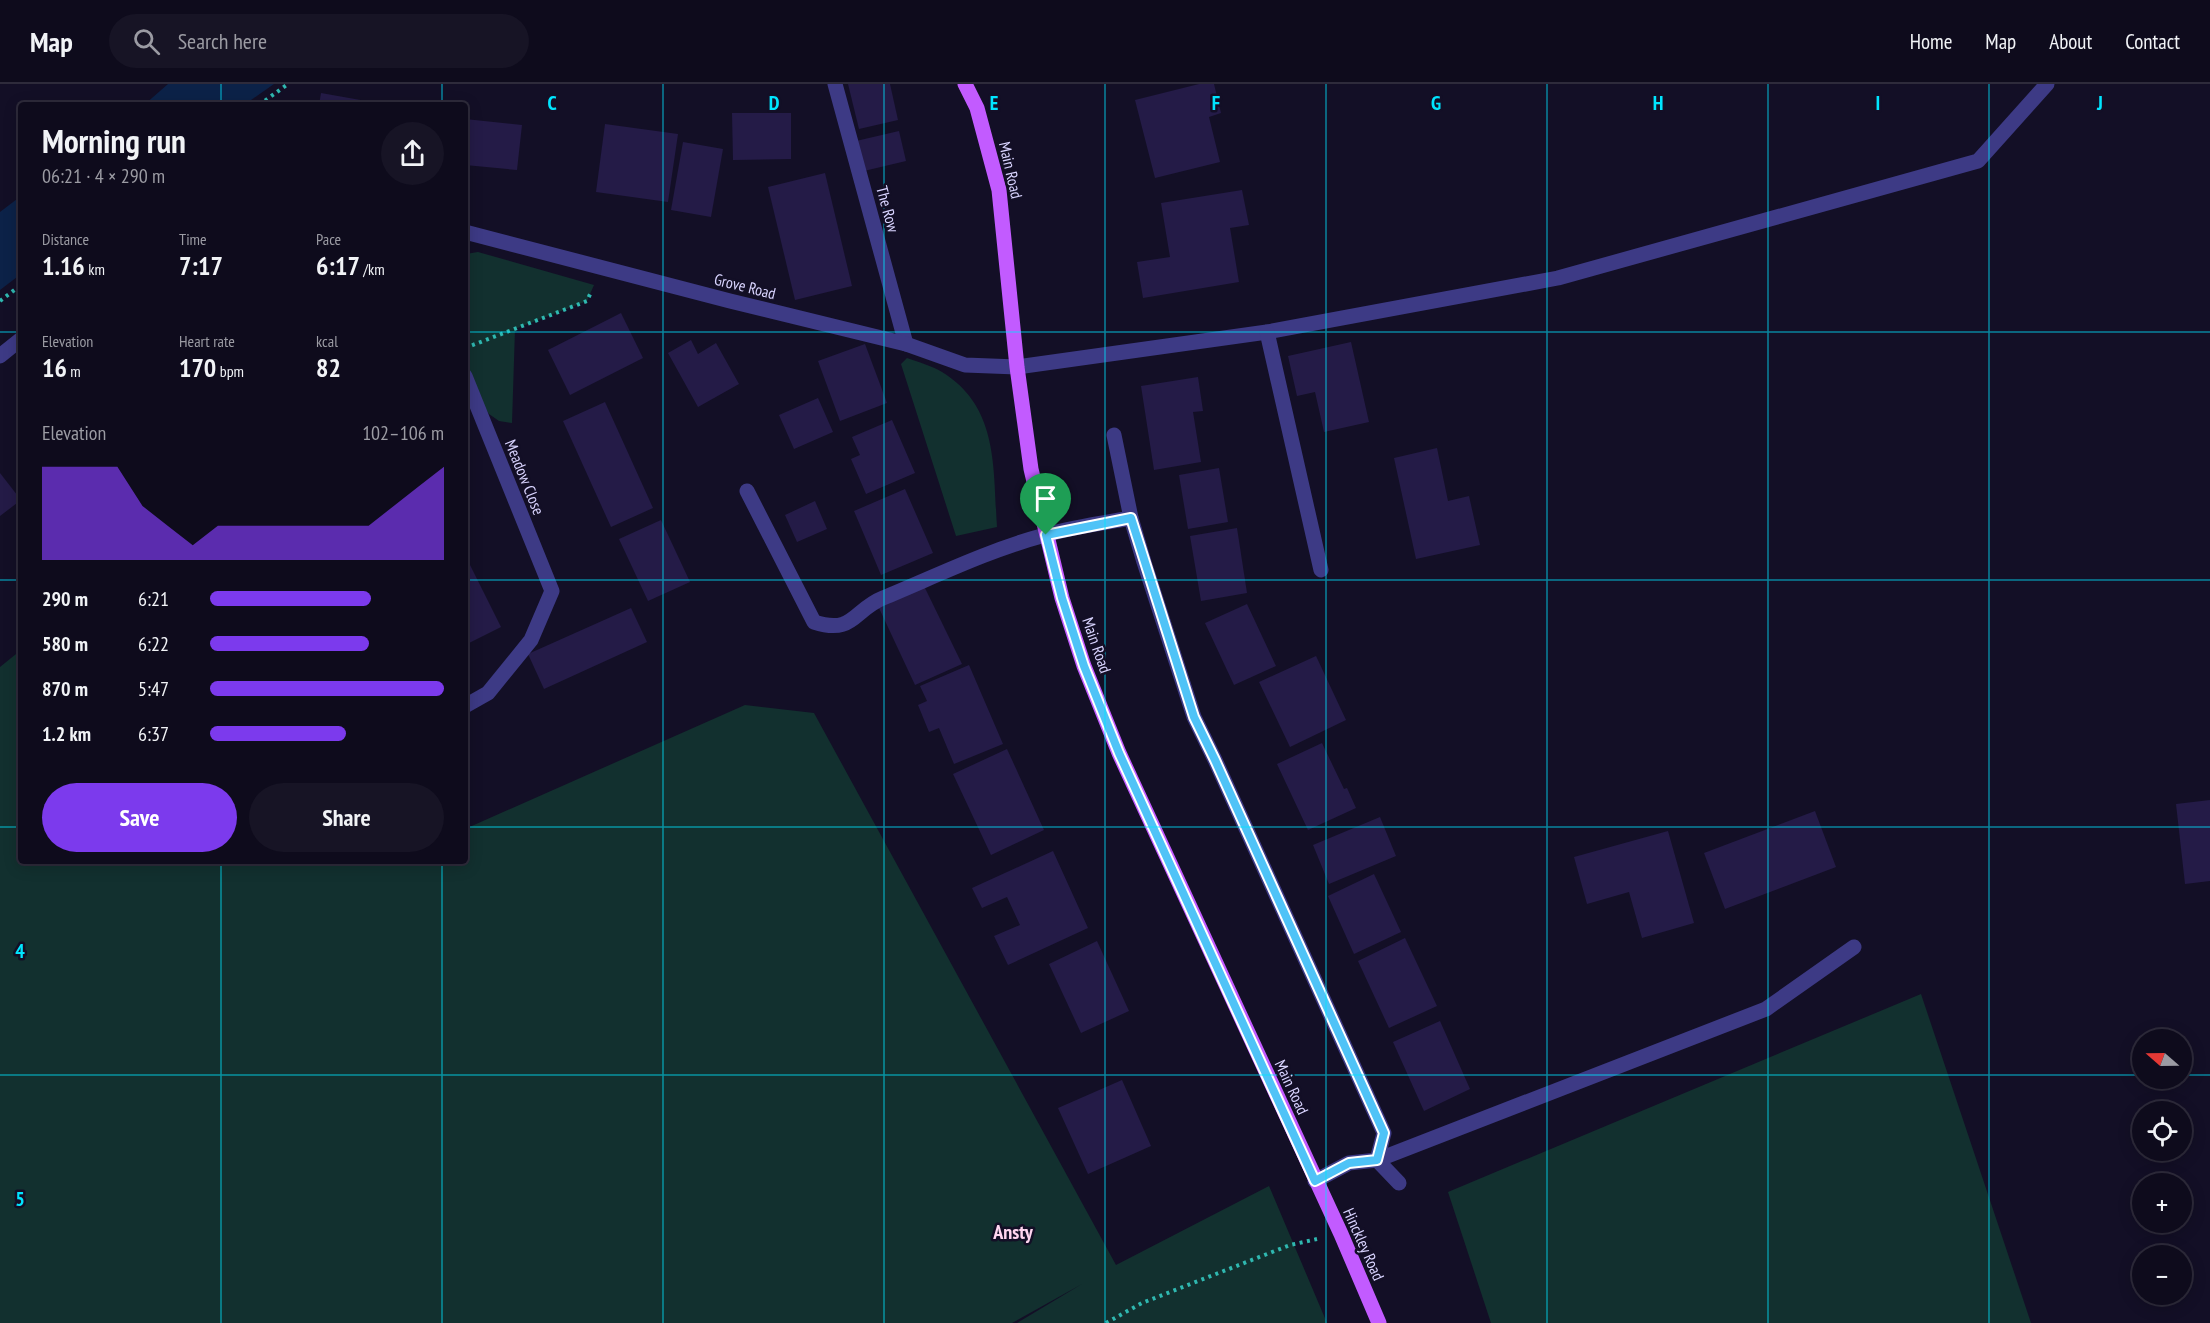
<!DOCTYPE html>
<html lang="en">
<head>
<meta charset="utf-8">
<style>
	body { margin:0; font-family:"PT Sans Narrow",sans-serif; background:#171425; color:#f1f3f6; height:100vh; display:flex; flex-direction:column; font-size:22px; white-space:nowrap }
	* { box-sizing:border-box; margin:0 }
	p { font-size:20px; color:#9b9ba3 }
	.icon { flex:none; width:33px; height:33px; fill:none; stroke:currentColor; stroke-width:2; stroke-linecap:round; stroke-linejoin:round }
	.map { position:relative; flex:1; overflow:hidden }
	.drawer { position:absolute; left:18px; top:18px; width:450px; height:762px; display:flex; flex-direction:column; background:#0e0b1c; border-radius:6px; box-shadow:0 3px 15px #0003,0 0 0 2px #2e2b3b }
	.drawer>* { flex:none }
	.needle { width:39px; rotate:290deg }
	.buttons { position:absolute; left:2132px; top:945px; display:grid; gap:12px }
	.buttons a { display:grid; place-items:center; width:60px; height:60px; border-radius:50%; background:#0e0b1c; box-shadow:0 3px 15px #0003,0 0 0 2px #2e2b3b; font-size:30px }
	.pin { position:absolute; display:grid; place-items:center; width:51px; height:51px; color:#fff; margin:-62px -26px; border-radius:50% 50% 50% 0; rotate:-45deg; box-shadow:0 0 6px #0007 }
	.pin .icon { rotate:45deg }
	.round { display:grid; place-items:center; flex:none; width:63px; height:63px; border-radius:32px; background:#171425 }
	.summary { display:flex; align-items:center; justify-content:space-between; height:102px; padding:0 24px }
	h1 { font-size:33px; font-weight:700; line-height:45px }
	.figures { display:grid; grid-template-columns:repeat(3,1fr); gap:9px; height:102px; padding:6px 24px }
	.figures div { display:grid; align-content:center }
	.figures b { font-size:26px; font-weight:700 }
	.figures small { font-size:16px; font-weight:400 }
	.figures p { font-size:16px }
	.chart { height:168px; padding:12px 24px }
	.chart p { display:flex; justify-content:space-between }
	.chart svg { width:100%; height:108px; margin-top:6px; fill:#7c3aed; opacity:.7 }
	.cta { display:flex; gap:12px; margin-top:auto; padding:12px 24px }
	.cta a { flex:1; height:69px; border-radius:36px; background:#7c3aed; color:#fff; font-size:24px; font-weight:700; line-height:69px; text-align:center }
	.cta a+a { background:#171425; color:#f1f3f6 }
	ul { padding:0 24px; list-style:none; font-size:20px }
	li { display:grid; grid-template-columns:96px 72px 1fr; align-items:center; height:45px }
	li i { height:15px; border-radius:8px; background:#7c3aed }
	header { display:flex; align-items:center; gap:36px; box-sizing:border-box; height:84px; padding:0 30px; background:#0e0b1c; border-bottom:2px solid #2e2b3b }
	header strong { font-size:28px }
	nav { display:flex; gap:33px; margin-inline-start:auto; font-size:21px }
	.search { width:420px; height:54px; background:#171425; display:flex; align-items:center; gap:15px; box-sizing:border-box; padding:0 21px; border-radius:33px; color:#9b9ba3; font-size:22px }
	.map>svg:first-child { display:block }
	.green { fill:#12302f }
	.water { fill:#0c2248 }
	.building { fill:#241b47 }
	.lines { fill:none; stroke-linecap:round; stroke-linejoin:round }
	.path { stroke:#2fb8b0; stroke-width:4; stroke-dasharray:3 4.5; stroke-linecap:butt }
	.minor { stroke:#3d3a85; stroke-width:15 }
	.major { stroke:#c25bff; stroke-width:15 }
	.route-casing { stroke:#fff; stroke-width:12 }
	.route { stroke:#4fc3f7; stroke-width:8 }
	.grid { fill:none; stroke:#00e5ff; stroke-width:1.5; stroke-opacity:0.55 }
	.labels { text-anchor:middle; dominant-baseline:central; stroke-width:5; stroke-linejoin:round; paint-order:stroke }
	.street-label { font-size:16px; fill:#d9d4ff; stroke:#130f26 }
	.quarter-label { font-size:20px; font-weight:bold; fill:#ffd6f0; stroke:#130f26 }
	.grid-label { font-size:20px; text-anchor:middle; font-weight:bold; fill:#00e5ff; stroke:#130f26; stroke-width:5; stroke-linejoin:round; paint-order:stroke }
</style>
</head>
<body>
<header>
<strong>Map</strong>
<div class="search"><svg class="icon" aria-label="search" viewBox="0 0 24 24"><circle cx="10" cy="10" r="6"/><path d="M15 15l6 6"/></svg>Search here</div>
<nav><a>Home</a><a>Map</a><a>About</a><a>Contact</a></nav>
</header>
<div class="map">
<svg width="2210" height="1239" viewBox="0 0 2210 1239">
	<rect width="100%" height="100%" fill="#130f26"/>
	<g class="green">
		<polygon points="478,168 594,201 587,217 515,245 512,339 499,337 489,330 481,318 465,278 465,173 466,170"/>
		<path d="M907 274C918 278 932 282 942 288 999 323 993 384 997 443L956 452 901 280Z"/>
		<polygon points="21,566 21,777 465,777 465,745 745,621 814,629 1116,1181 1269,1102 1327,1239 1017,1239 1082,1200 1012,1239 0,1239 0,583"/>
		<polygon points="1921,910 2031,1239 1491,1239 1448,1108"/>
	</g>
	<g class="water">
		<polygon points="168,0 274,0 244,21 144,21"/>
		<polygon points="21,112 21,190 0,206 0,128"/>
	</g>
	<g class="building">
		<polygon points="848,0 890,0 898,36 859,45"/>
		<polygon points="1199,0 1214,0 1221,29 1209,33 1220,78 1155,94 1135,16"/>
		<polygon points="321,9 383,20 382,21 319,21"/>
		<polygon points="732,29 791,29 791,75 733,76"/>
		<polygon points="465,35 522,41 517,86 465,81"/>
		<polygon points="605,40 678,50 668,118 596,108"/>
		<polygon points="899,47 906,77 864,87 856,57"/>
		<polygon points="683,58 723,65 711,133 671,126"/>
		<polygon points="825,89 852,202 795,216 768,103"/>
		<polygon points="1242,106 1249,141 1230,144 1239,198 1143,214 1137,178 1170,173 1161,119"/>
		<polygon points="621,229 643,274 570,311 548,266"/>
		<polygon points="691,256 698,270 716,259 739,300 698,323 668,269"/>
		<polygon points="1351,258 1369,338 1324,348 1315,308 1297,312 1288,272"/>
		<polygon points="865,260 887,319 840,337 818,277"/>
		<polygon points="1198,293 1203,327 1193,328 1201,378 1154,386 1141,302"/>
		<polygon points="818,314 833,348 794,365 779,331"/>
		<polygon points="605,318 653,424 611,443 563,337"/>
		<polygon points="892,336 915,389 866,410 851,375 860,371 852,353"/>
		<polygon points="1437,364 1448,417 1469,412 1480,461 1416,475 1394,374"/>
		<polygon points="1219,384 1228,438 1188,445 1179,391"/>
		<polygon points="0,389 21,416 0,432"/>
		<polygon points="905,405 933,469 881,491 854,427"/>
		<polygon points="815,417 827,445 797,458 785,431"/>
		<polygon points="661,436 690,498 648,517 619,455"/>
		<polygon points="1237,444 1247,509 1201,517 1190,452"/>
		<polygon points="465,471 501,543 465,561"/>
		<polygon points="924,502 962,580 915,601 879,524"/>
		<polygon points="1247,520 1276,582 1234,601 1205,539"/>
		<polygon points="631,524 647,558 544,605 528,570"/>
		<polygon points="1316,572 1346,636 1290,663 1259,598"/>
		<polygon points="969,581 1003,660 954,680 939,644 929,648 918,621 927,617 920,602"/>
		<polygon points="1322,659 1344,705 1347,704 1356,724 1308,746 1277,680"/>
		<polygon points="1007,665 1044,746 991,771 953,690"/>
		<polygon points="2210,716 2210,797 2185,800 2176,720"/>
		<polygon points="1815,727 1836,783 1725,825 1704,769"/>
		<polygon points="1380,733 1396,772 1329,800 1313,761"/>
		<polygon points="1668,747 1694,839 1642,854 1629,808 1587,820 1574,773"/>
		<polygon points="1053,767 1088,844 1008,881 994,852 1020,841 1007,813 982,824 972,804"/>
		<polygon points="1374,790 1401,848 1354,870 1328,812"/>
		<polygon points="1405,854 1437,922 1389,944 1358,877"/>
		<polygon points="1097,857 1129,927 1081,949 1049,880"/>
		<polygon points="1440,937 1470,1005 1424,1027 1393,958"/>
		<polygon points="1122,996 1151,1062 1088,1090 1058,1024"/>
	</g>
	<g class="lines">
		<g class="path">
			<polyline points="259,21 288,0"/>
			<polyline points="0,217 21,201"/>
			<polyline points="465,264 587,217 591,208"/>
			<polyline points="1106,1239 1142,1219 1290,1161 1317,1155"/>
		</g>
		<g class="minor">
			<polyline points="835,0 906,260"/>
			<polyline points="465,148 730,217 906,260 965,281 1017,283 1267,248 1558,194 1978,77 2047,0"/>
			<polyline points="1267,248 1321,486"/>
			<polyline points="0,272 21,255"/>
			<polyline points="465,292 552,507 531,556 488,609 465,622"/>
			<polyline points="1114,351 1131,434 1144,478 1194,633 1215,676 1384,1049 1377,1076 1349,1079 1315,1097"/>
			<path d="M747 407 814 538C854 551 853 526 883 514 936 492 989 466 1045 451 1073 443 1102 439 1131 434"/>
			<polyline points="1399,1099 1377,1076 1766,925 1854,863"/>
		</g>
		<polyline class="major" points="965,0 977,24 999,106 1017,283 1031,385 1062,514 1084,582 1119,669 1341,1150 1379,1239"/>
	</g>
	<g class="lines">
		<defs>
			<polygon id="route" points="1131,434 1194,633 1215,676 1384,1049 1377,1076 1349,1079 1315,1097 1119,669 1084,582 1062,514 1046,451"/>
		</defs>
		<use href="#route" class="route-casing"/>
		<use href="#route" class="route"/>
	</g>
	<path class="grid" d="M221 0V21M442 0V21M663 0V1239M884 0V1239M1105 0V1239M1326 0V1239M1547 0V1239M1768 0V1239M1989 0V1239M0 248H21M465 248H2210M0 496H21M465 496H2210M0 743H21M465 743H2210M221 777V1239M442 777V1239M0 991H2142M2181 991H2210"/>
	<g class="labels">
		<g class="street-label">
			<text transform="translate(1011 86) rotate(77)">Main Road</text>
			<text transform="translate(888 125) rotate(75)">The Row</text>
			<text transform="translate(745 202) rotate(14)">Grove Road</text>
			<text transform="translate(525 393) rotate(68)">Meadow Close</text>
			<text transform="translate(1097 561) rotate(71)">Main Road</text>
			<text transform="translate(1292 1003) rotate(65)">Main Road</text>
			<text transform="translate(1364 1160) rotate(66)">Hinckley Road</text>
		</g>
		<g class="quarter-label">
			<text x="1013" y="1148">Ansty</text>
		</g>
	</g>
	<g class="grid-label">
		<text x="552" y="26">C</text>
		<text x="774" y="26">D</text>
		<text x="994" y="26">E</text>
		<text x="1216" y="26">F</text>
		<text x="1436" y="26">G</text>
		<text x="1658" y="26">H</text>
		<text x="1878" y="26">I</text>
		<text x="2100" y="26">J</text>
		<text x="20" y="874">4</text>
		<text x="20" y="1122">5</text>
	</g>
</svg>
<div class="buttons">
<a><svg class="needle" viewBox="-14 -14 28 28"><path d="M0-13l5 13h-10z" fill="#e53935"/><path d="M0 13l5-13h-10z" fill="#9b9ba3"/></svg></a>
<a><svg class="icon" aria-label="locate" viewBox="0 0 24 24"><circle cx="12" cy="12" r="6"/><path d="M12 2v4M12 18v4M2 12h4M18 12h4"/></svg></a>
<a>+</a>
<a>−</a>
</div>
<div class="pin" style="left:1046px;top:451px;background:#1e9e55"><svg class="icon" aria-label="arrive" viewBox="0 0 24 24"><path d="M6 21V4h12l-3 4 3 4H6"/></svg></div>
<section class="drawer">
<div class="summary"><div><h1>Morning run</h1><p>06:21 · 4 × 290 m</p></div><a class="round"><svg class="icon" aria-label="share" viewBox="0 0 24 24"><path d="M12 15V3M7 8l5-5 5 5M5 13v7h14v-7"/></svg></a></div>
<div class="figures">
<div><p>Distance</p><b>1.16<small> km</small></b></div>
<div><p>Time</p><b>7:17</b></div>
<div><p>Pace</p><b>6:17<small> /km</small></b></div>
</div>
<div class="figures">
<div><p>Elevation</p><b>16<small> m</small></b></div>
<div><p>Heart rate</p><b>170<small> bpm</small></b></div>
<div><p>kcal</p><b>82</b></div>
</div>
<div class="chart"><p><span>Elevation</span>102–106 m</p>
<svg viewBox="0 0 160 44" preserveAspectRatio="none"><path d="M0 44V6L10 6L20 6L30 6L40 22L50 30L60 38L70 30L80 30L90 30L100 30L110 30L120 30L130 30L140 22L150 14L160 6V44z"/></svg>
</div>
<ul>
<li><b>290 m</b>6:21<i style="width:69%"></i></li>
<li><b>580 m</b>6:22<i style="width:68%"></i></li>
<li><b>870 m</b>5:47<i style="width:100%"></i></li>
<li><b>1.2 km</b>6:37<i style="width:58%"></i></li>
</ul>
<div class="cta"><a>Save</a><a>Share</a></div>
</section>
</div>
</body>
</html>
